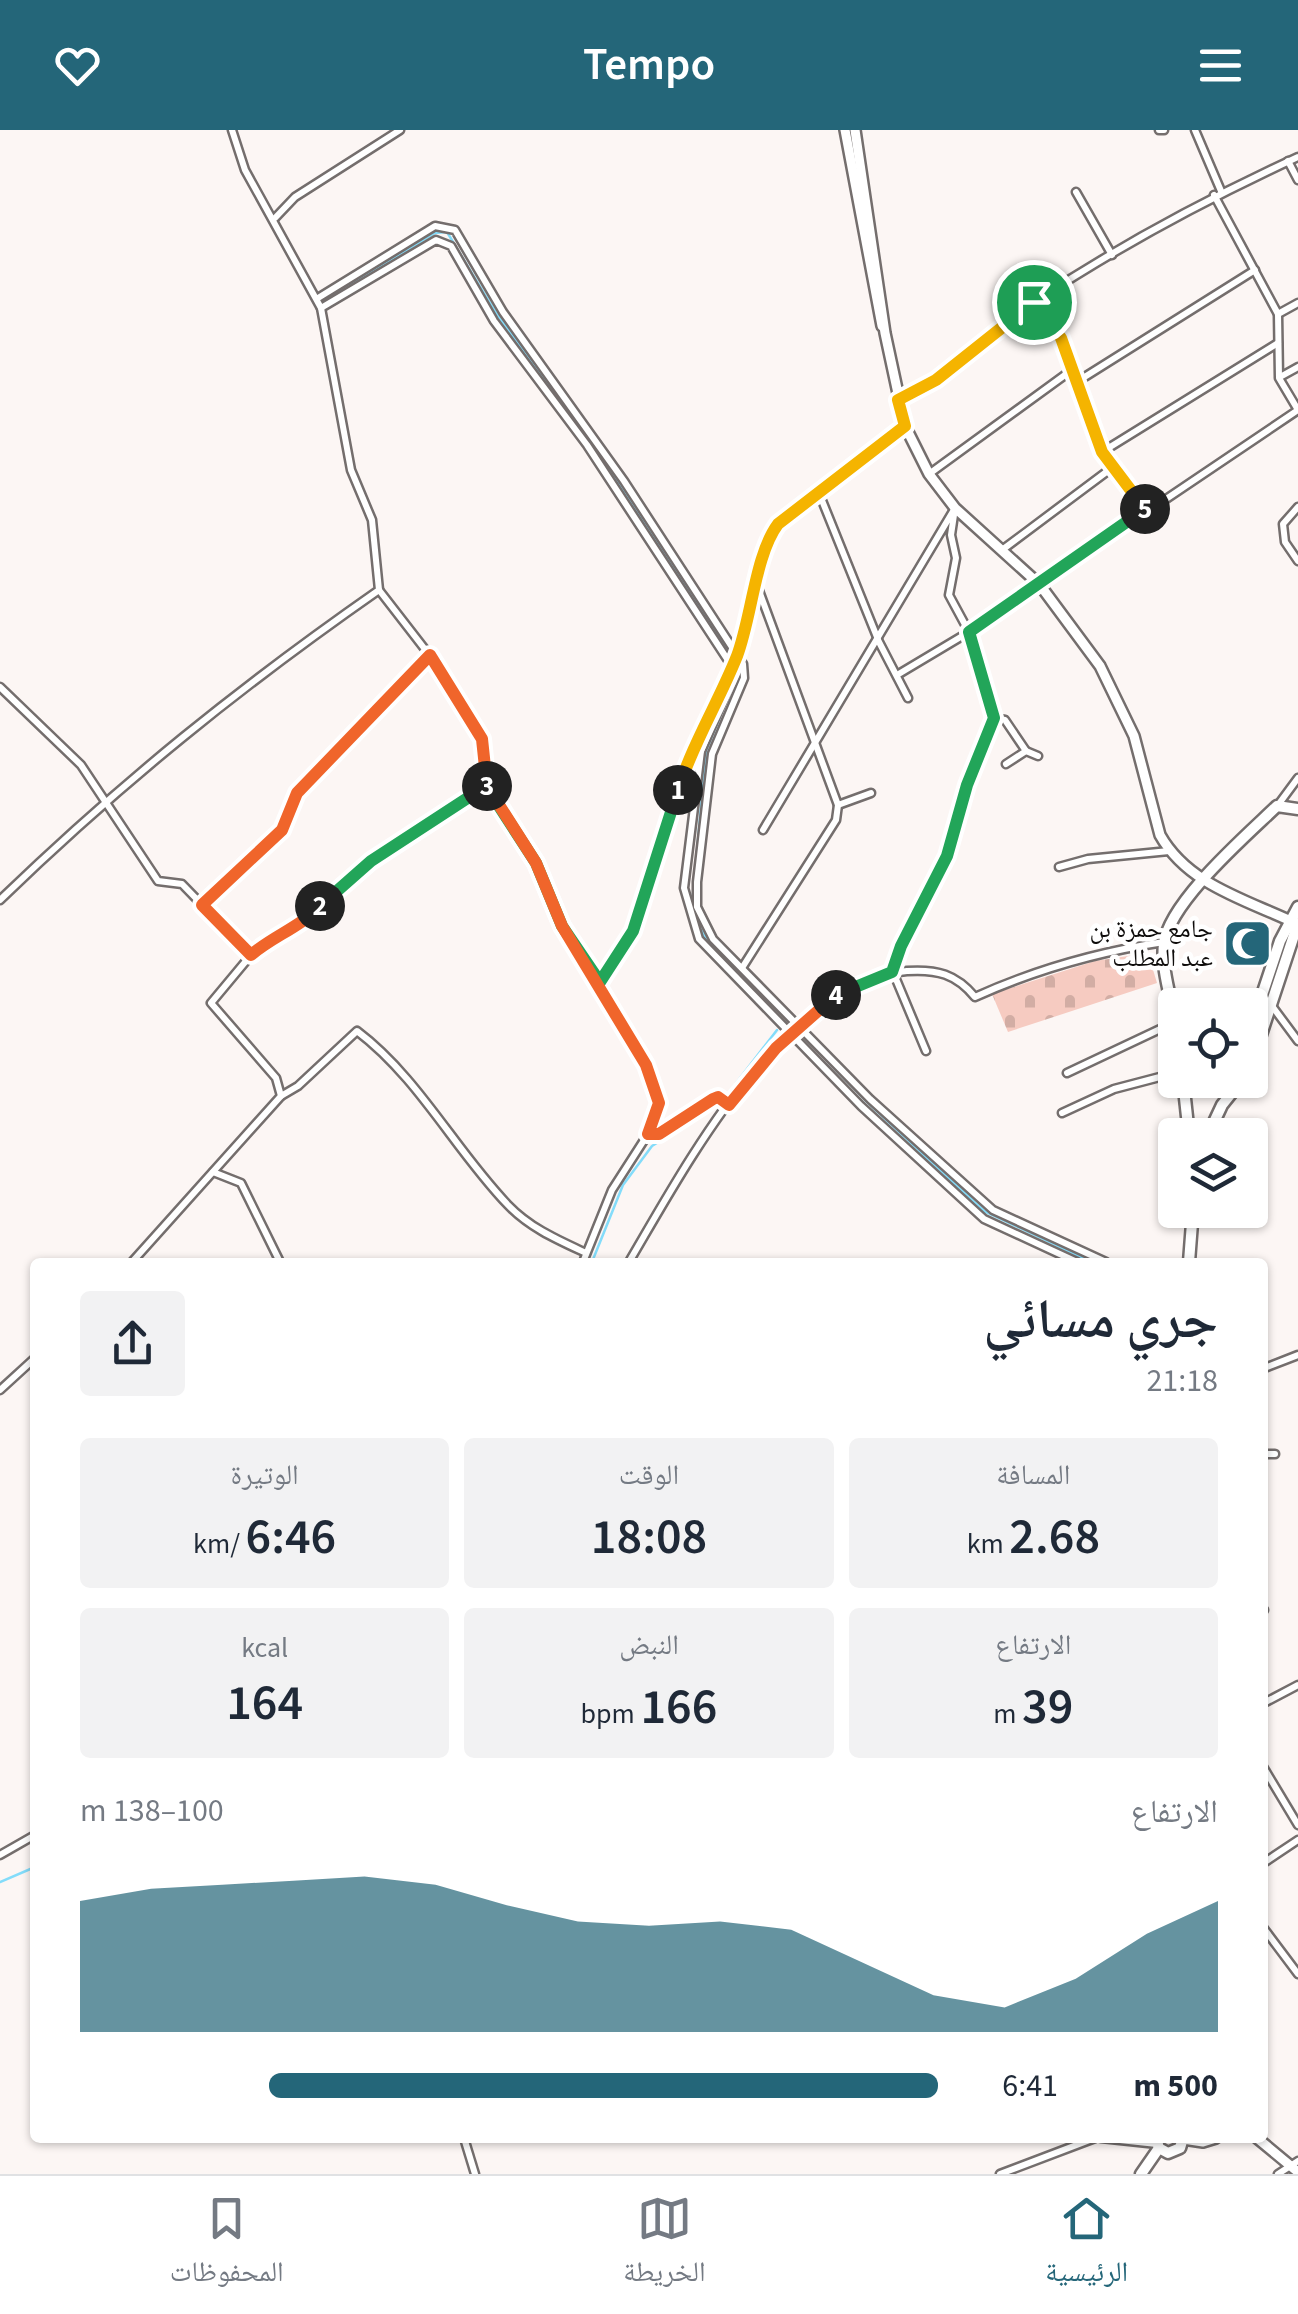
<!DOCTYPE html>
<html lang="ar">
<head>
<meta charset="utf-8">
<style>
	body { margin:0; font-family:"Source Sans 3","Noto Naskh Arabic",sans-serif; background:#f2f2f3; color:#1f2937; direction:rtl; height:100vh; display:flex; flex-direction:column; font-size:38px; white-space:nowrap }
	* { box-sizing:border-box; margin:0 }
	p { font-size:32px; color:#747a83 }
	.icon { flex:none; width:55px; height:55px; fill:none; stroke:currentColor; stroke-width:2; stroke-linecap:round; stroke-linejoin:round }
	.map { position:relative; flex:1; overflow:hidden; direction:ltr }
	.side { position:absolute; left:30px; top:1128px; width:1238px; height:885px; display:flex; flex-direction:column; background:#fff; border-radius:10px; box-shadow:0 2px 8px #0004; direction:rtl }
	.side>* { flex:none }
	.buttons { position:absolute; left:1158px; top:858px; display:grid; gap:20px }
	.buttons a { display:grid; place-items:center; width:110px; height:110px; border-radius:10px; background:#fff; box-shadow:0 2px 8px #0004; font-size:50px }
	.pin { position:absolute; display:grid; place-items:center; width:85px; height:85px; color:#fff; margin:-42px; border:5px solid #fff; border-radius:50%; box-shadow:0 2px 10px #0007 }
	.km { position:absolute; width:50px; height:50px; margin:-25px; border-radius:50%; background:#222; color:#fff; font-size:28px; line-height:50px; text-align:center }
	.round { display:grid; place-items:center; flex:none; width:105px; height:105px; border-radius:10px; background:#f2f2f3 }
	.overview { display:flex; align-items:center; justify-content:space-between; height:170px; padding:0 50px }
	h1 { font-size:55px; font-weight:600; line-height:75px }
	.figures { display:grid; grid-template-columns:repeat(3,1fr); gap:15px; height:170px; padding:10px 50px }
	.figures div { display:grid; align-content:center; border-radius:10px; background:#f2f2f3; text-align:center }
	.figures b { font-size:50px; font-weight:600 }
	.figures small { font-size:28px; font-weight:400 }
	.figures p { font-size:28px }
	.chart { height:280px; padding:20px 50px }
	.chart p { display:flex; justify-content:space-between }
	.chart svg { width:100%; height:180px; margin-top:10px; fill:#246679; opacity:.7 }
	ul { padding:0 50px; list-style:none; font-size:32px }
	li { display:grid; grid-template-columns:160px 120px 1fr; align-items:center; height:75px }
	li i { height:25px; border-radius:12px; background:#246679 }
	header { display:flex; justify-content:space-between; align-items:center; height:130px; padding:0 50px; background:#246679; color:#fff; font-size:45px; font-weight:600 }
	.dock { display:flex; justify-content:space-around; align-items:center; height:140px; border-top:2px solid #e0e1e3; background:#fff; font-size:28px; color:#747a83 }
	.dock a { display:grid; justify-items:center; gap:5px }
	.dock .active { color:#246679 }
	.map>svg:first-child { display:block }
	.cemetery { fill:url(#cemetery-stones) }
	.lines { fill:none; stroke-linecap:round; stroke-linejoin:round }
	.stream { stroke:#83dcfa; stroke-width:2.5 }
	.street-casing { stroke:#746e6d; stroke-width:11 }
	.secondary-casing { stroke:#746e6d; stroke-width:14 }
	.primary-casing { stroke:#746e6d; stroke-width:15 }
	.street { stroke:#fff; stroke-width:6 }
	.secondary { stroke:#fff; stroke-width:9 }
	.primary { stroke:#fff; stroke-width:10 }
	.split-1-casing { stroke:#fff; stroke-width:20 }
	.split-2-casing { stroke:#fff; stroke-width:20 }
	.split-3-casing { stroke:#fff; stroke-width:20 }
	.split-4-casing { stroke:#fff; stroke-width:20 }
	.split-5-casing { stroke:#fff; stroke-width:20 }
	.split-6-casing { stroke:#fff; stroke-width:20 }
	.split-1 { stroke:#f5b400; stroke-width:12 }
	.split-2 { stroke:#22a559; stroke-width:12 }
	.split-3 { stroke:#f0652b; stroke-width:12 }
	.split-4 { stroke:#f0652b; stroke-width:12 }
	.split-5 { stroke:#22a559; stroke-width:12 }
	.split-6 { stroke:#f5b400; stroke-width:12 }
	.labels { text-anchor:middle; dominant-baseline:central; stroke-width:9; stroke-linejoin:round; paint-order:stroke }
	.poi-label { font-size:25px; fill:#0e0c0b; stroke:#fff; text-anchor:end }
</style>
</head>
<body>
<header><svg class="icon" aria-label="menu" viewBox="0 0 24 24"><path d="M4 6h16M4 12h16M4 18h16"/></svg>Tempo<svg class="icon" aria-label="heart" viewBox="0 0 24 24"><path d="M12 20l-8-8c-3-5 5-10 8-4 3-6 11-1 8 4z"/></svg></header>
<div class="map">
<svg width="1298" height="2044" viewBox="0 0 1298 2044">
	<defs>
		<pattern id="cemetery-stones" width="16" height="16" patternUnits="userSpaceOnUse" patternTransform="scale(2.5)"><rect width="16" height="16" fill="#f6cbc1"/><path d="M2 7V4a2 2 0 0 1 4 0v3zM10 15v-3a2 2 0 0 1 4 0v3z" fill="#d2ada4"/></pattern>
	</defs>
	<rect width="100%" height="100%" fill="#fcf6f4"/>
	<polygon class="cemetery" points="1148,823 1157,853 1008,902 992,864 1095,831"/>
	<g class="lines">
		<g class="stream">
			<polyline points="329,167 435,103 447,102 496,183 585,304"/>
			<polyline points="596,319 729,524"/>
			<polyline points="692,776 706,621 739,540"/>
			<polyline points="697,793 708,812 788,890"/>
			<polyline points="803,906 865,970 984,1081 1092,1132"/>
			<polyline points="727,965 777,900"/>
			<polyline points="592,1132 623,1055 652,1016 718,975"/>
			<polyline points="0,1752 35,1737"/>
		</g>
		<defs>
			<g id="street">
				<polyline points="1159,0 1164,0"/>
				<polyline points="1195,0 1221,61"/>
				<polyline points="1288,31 1298,50"/>
				<polyline points="1076,62 1112,125"/>
				<polyline points="275,88 295,67 400,0"/>
				<polyline points="318,168 435,96 455,100 503,182 624,351 743,534 744,548 712,624 697,752 697,777 713,809 870,969 993,1080 1106,1132"/>
				<polyline points="1034,172 1061,208 1102,322 1147,382"/>
				<polyline points="321,178 436,110 451,116 494,191 587,315 735,541 701,621 684,758 699,809 861,976 984,1089 1077,1132"/>
				<polyline points="1278,184 1298,173"/>
				<polyline points="1280,247 1298,237"/>
				<polyline points="1075,253 1255,140"/>
				<path d="M899 269C950 243 988 202 1036 171 1119 116 1207 69 1298 27"/>
				<polyline points="1102,322 1278,213"/>
				<polyline points="929,344 1069,242"/>
				<polyline points="819,363 879,512 908,568"/>
				<polyline points="1298,377 1283,394 1285,412 1298,431"/>
				<polyline points="1002,420 1113,337"/>
				<polyline points="379,460 448,549 482,609 486,656 536,733 562,796 600,852"/>
				<path d="M737 524C749 488 758 421 778 394L905 296"/>
				<polyline points="897,545 969,502 1298,280 1279,248 1278,184 1214,65"/>
				<polyline points="0,557 81,635 158,751 182,754 251,825 211,873 276,948 281,966 132,1132"/>
				<polyline points="994,588 1005,590 1026,621 1038,626"/>
				<polyline points="1006,634 1026,621"/>
				<polyline points="838,675 871,663"/>
				<polyline points="1278,675 1298,648"/>
				<polyline points="763,700 955,378 951,405 956,428 949,465 969,502 994,588 967,655 947,726 901,815 893,842 926,921"/>
				<polyline points="1059,737 1088,729 1169,721"/>
				<path d="M0 770C122 652 240 557 379 460L372 390 351 340 321 178 245 40 232 0"/>
				<polyline points="202,775 282,700 297,663 430,525"/>
				<polyline points="251,825 310,787 371,731 486,656"/>
				<polyline points="742,838 836,690 838,675 758,458"/>
				<polyline points="1272,876 1298,911"/>
				<polyline points="1067,943 1175,892"/>
				<path d="M281 966 298 956 357 901C419 948 455 1020 508 1075 530 1098 558 1110 586 1123"/>
				<polyline points="1062,983 1114,959 1175,943"/>
				<polyline points="649,1004 659,1004 713,969 719,967 729,975"/>
				<polyline points="213,1042 241,1053 280,1132"/>
				<polyline points="583,1132 612,1060 648,1004 659,973 646,935 600,852 633,801 684,642 732,536"/>
				<path d="M629 1132C685 1037 783 850 907 841 937 839 956 844 975 867 1037 839 1097 822 1164 812"/>
				<polyline points="1262,1239 1298,1225"/>
				<polyline points="0,1260 35,1228"/>
				<polyline points="1262,1324 1275,1324"/>
				<polyline points="1262,1478 1264,1480"/>
				<polyline points="1262,1574 1298,1555"/>
				<polyline points="1262,1635 1298,1695"/>
				<polyline points="0,1725 35,1705"/>
				<polyline points="1262,1734 1298,1710"/>
				<polyline points="1262,1796 1298,1844"/>
				<polyline points="464,2008 475,2044"/>
				<polyline points="1101,2008 1157,2014"/>
				<polyline points="1000,2044 1095,2008"/>
				<polyline points="1278,2044 1298,2031"/>
			</g>
			<g id="secondary">
				<polyline points="845,0 882,196"/>
				<path d="M855 0 885 203 905 296 929 344 955 378 1040 455 1100 536 1134 606 1160 705C1188 755 1247 770 1295 793"/>
				<polyline points="1257,2008 1298,2042"/>
				<polyline points="1183,2009 1203,2012 1216,2008"/>
			</g>
			<g id="primary">
				<path d="M1175 891C1171 867 1161 838 1164 814 1169 772 1247 705 1277 676L1298 679"/>
				<polyline points="1250,901 1280,811 1298,777"/>
				<polyline points="1250,938 1298,793"/>
				<polyline points="1183,950 1189,1005"/>
				<polyline points="1208,1005 1222,975 1242,950"/>
				<polyline points="1189,1132 1193,1080"/>
				<polyline points="1156,2008 1159,2018 1168,2023 1180,2018 1183,2008"/>
				<polyline points="1141,2044 1159,2018"/>
			</g>
		</defs>
		<use href="#street" class="street-casing"/>
		<use href="#secondary" class="secondary-casing"/>
		<use href="#primary" class="primary-casing"/>
		<use href="#street" class="street"/>
		<use href="#secondary" class="secondary"/>
		<use href="#primary" class="primary"/>
	</g>
	<g class="lines">
		<defs>
			<path id="split-1" d="M678 660C693 613 719 571 737 526 752 486 755 425 778 394L905 296 898 270 936 250 1034 172"/>
			<polyline id="split-2" points="320,776 371,731 486,656 536,733 562,796 600,852 633,801 678,660"/>
			<path id="split-3" d="M320 776C299 798 273 806 251 825L202 775 282 700 297 663 430 525 482 609 487 656"/>
			<polyline id="split-4" points="487,656 536,733 562,796 646,935 659,973 648,1004 659,1004 713,969 718,967 729,975 776,918 836,865"/>
			<polyline id="split-5" points="836,865 892,842 901,816 947,726 967,655 994,588 969,502 1145,379"/>
			<polyline id="split-6" points="1034,172 1061,208 1102,322 1145,379"/>
		</defs>
		<use href="#split-1" class="split-1-casing"/>
		<use href="#split-2" class="split-2-casing"/>
		<use href="#split-3" class="split-3-casing"/>
		<use href="#split-4" class="split-4-casing"/>
		<use href="#split-5" class="split-5-casing"/>
		<use href="#split-6" class="split-6-casing"/>
		<use href="#split-1" class="split-1"/>
		<use href="#split-2" class="split-2"/>
		<use href="#split-3" class="split-3"/>
		<use href="#split-4" class="split-4"/>
		<use href="#split-5" class="split-5"/>
		<use href="#split-6" class="split-6"/>
	</g>
	<defs>
		<symbol id="mosque-square" viewBox="-11 -11 22 22"><rect x="-9" y="-9" width="18" height="18" rx="4" fill="#246679" stroke="#fff"/><path d="M3.5-4.9A6 6 0 1 0 3.5 4.9A5 5 0 1 1 3.5-4.9Z" fill="#fff"/></symbol>
	</defs>
	<g fill-rule="evenodd">
		<use href="#mosque-square" x="1220" y="786" width="55" height="55"/>
	</g>
	<g class="labels">
		<g class="poi-label">
			<text x="1213" y="799">جامع حمزة بن<tspan x="1213" dy="29">عبد المطلب</tspan></text>
		</g>
	</g>
</svg>
<div class="buttons">
<a><svg class="icon" aria-label="locate" viewBox="0 0 24 24"><circle cx="12" cy="12" r="6"/><path d="M12 2v4M12 18v4M2 12h4M18 12h4"/></svg></a>
<a><svg class="icon" aria-label="layers" viewBox="0 0 24 24"><path d="M12 4l9 5-9 5-9-5zM3 14l9 5 9-5"/></svg></a>
</div>
<div class="pin" style="left:1034px;top:172px;background:#1e9e55"><svg class="icon" aria-label="arrive" viewBox="0 0 24 24"><path d="M6 21V4h12l-3 4 3 4H6"/></svg></div>
<b class="km" style="left:678px;top:660px">1</b>
<b class="km" style="left:320px;top:776px">2</b>
<b class="km" style="left:487px;top:656px">3</b>
<b class="km" style="left:836px;top:865px">4</b>
<b class="km" style="left:1145px;top:379px">5</b>
<section class="side">
<div class="overview"><div><h1>جري مسائي</h1><p>21:18</p></div><a class="round"><svg class="icon" aria-label="share" viewBox="0 0 24 24"><path d="M12 15V3M7 8l5-5 5 5M5 13v7h14v-7"/></svg></a></div>
<div class="figures">
<div><p>المسافة</p><b>2.68<small> km</small></b></div>
<div><p>الوقت</p><b>18:08</b></div>
<div><p>الوتيرة</p><b>6:46<small> /km</small></b></div>
</div>
<div class="figures">
<div><p>الارتفاع</p><b>39<small> m</small></b></div>
<div><p>النبض</p><b>166<small> bpm</small></b></div>
<div><p>kcal</p><b>164</b></div>
</div>
<div class="chart"><p><span>الارتفاع</span>100–138 m</p>
<svg viewBox="0 0 160 44" preserveAspectRatio="none"><path d="M0 44V12L10 9L20 8L30 7L40 6L50 8L60 13L70 17L80 18L90 17L100 19L110 27L120 35L130 38L140 31L150 20L160 12V44z"/></svg>
</div>
<ul>
<li><b>500 m</b>6:41<i style="width:78%"></i></li>
</ul>
</section>
</div>
<nav class="dock">
<a class="active"><svg class="icon" aria-label="home" viewBox="0 0 24 24"><path d="M3 11l9-7 9 7M6 9v11h12V9"/></svg>الرئيسية</a>
<a><svg class="icon" aria-label="map" viewBox="0 0 24 24"><path d="M3 6l6-2 6 2 6-2v14l-6 2-6-2-6 2zM9 4v14M15 6v14"/></svg>الخريطة</a>
<a><svg class="icon" aria-label="saved" viewBox="0 0 24 24"><path d="M7 4h10v16l-5-4-5 4z"/></svg>المحفوظات</a>
</nav>
</body>
</html>
